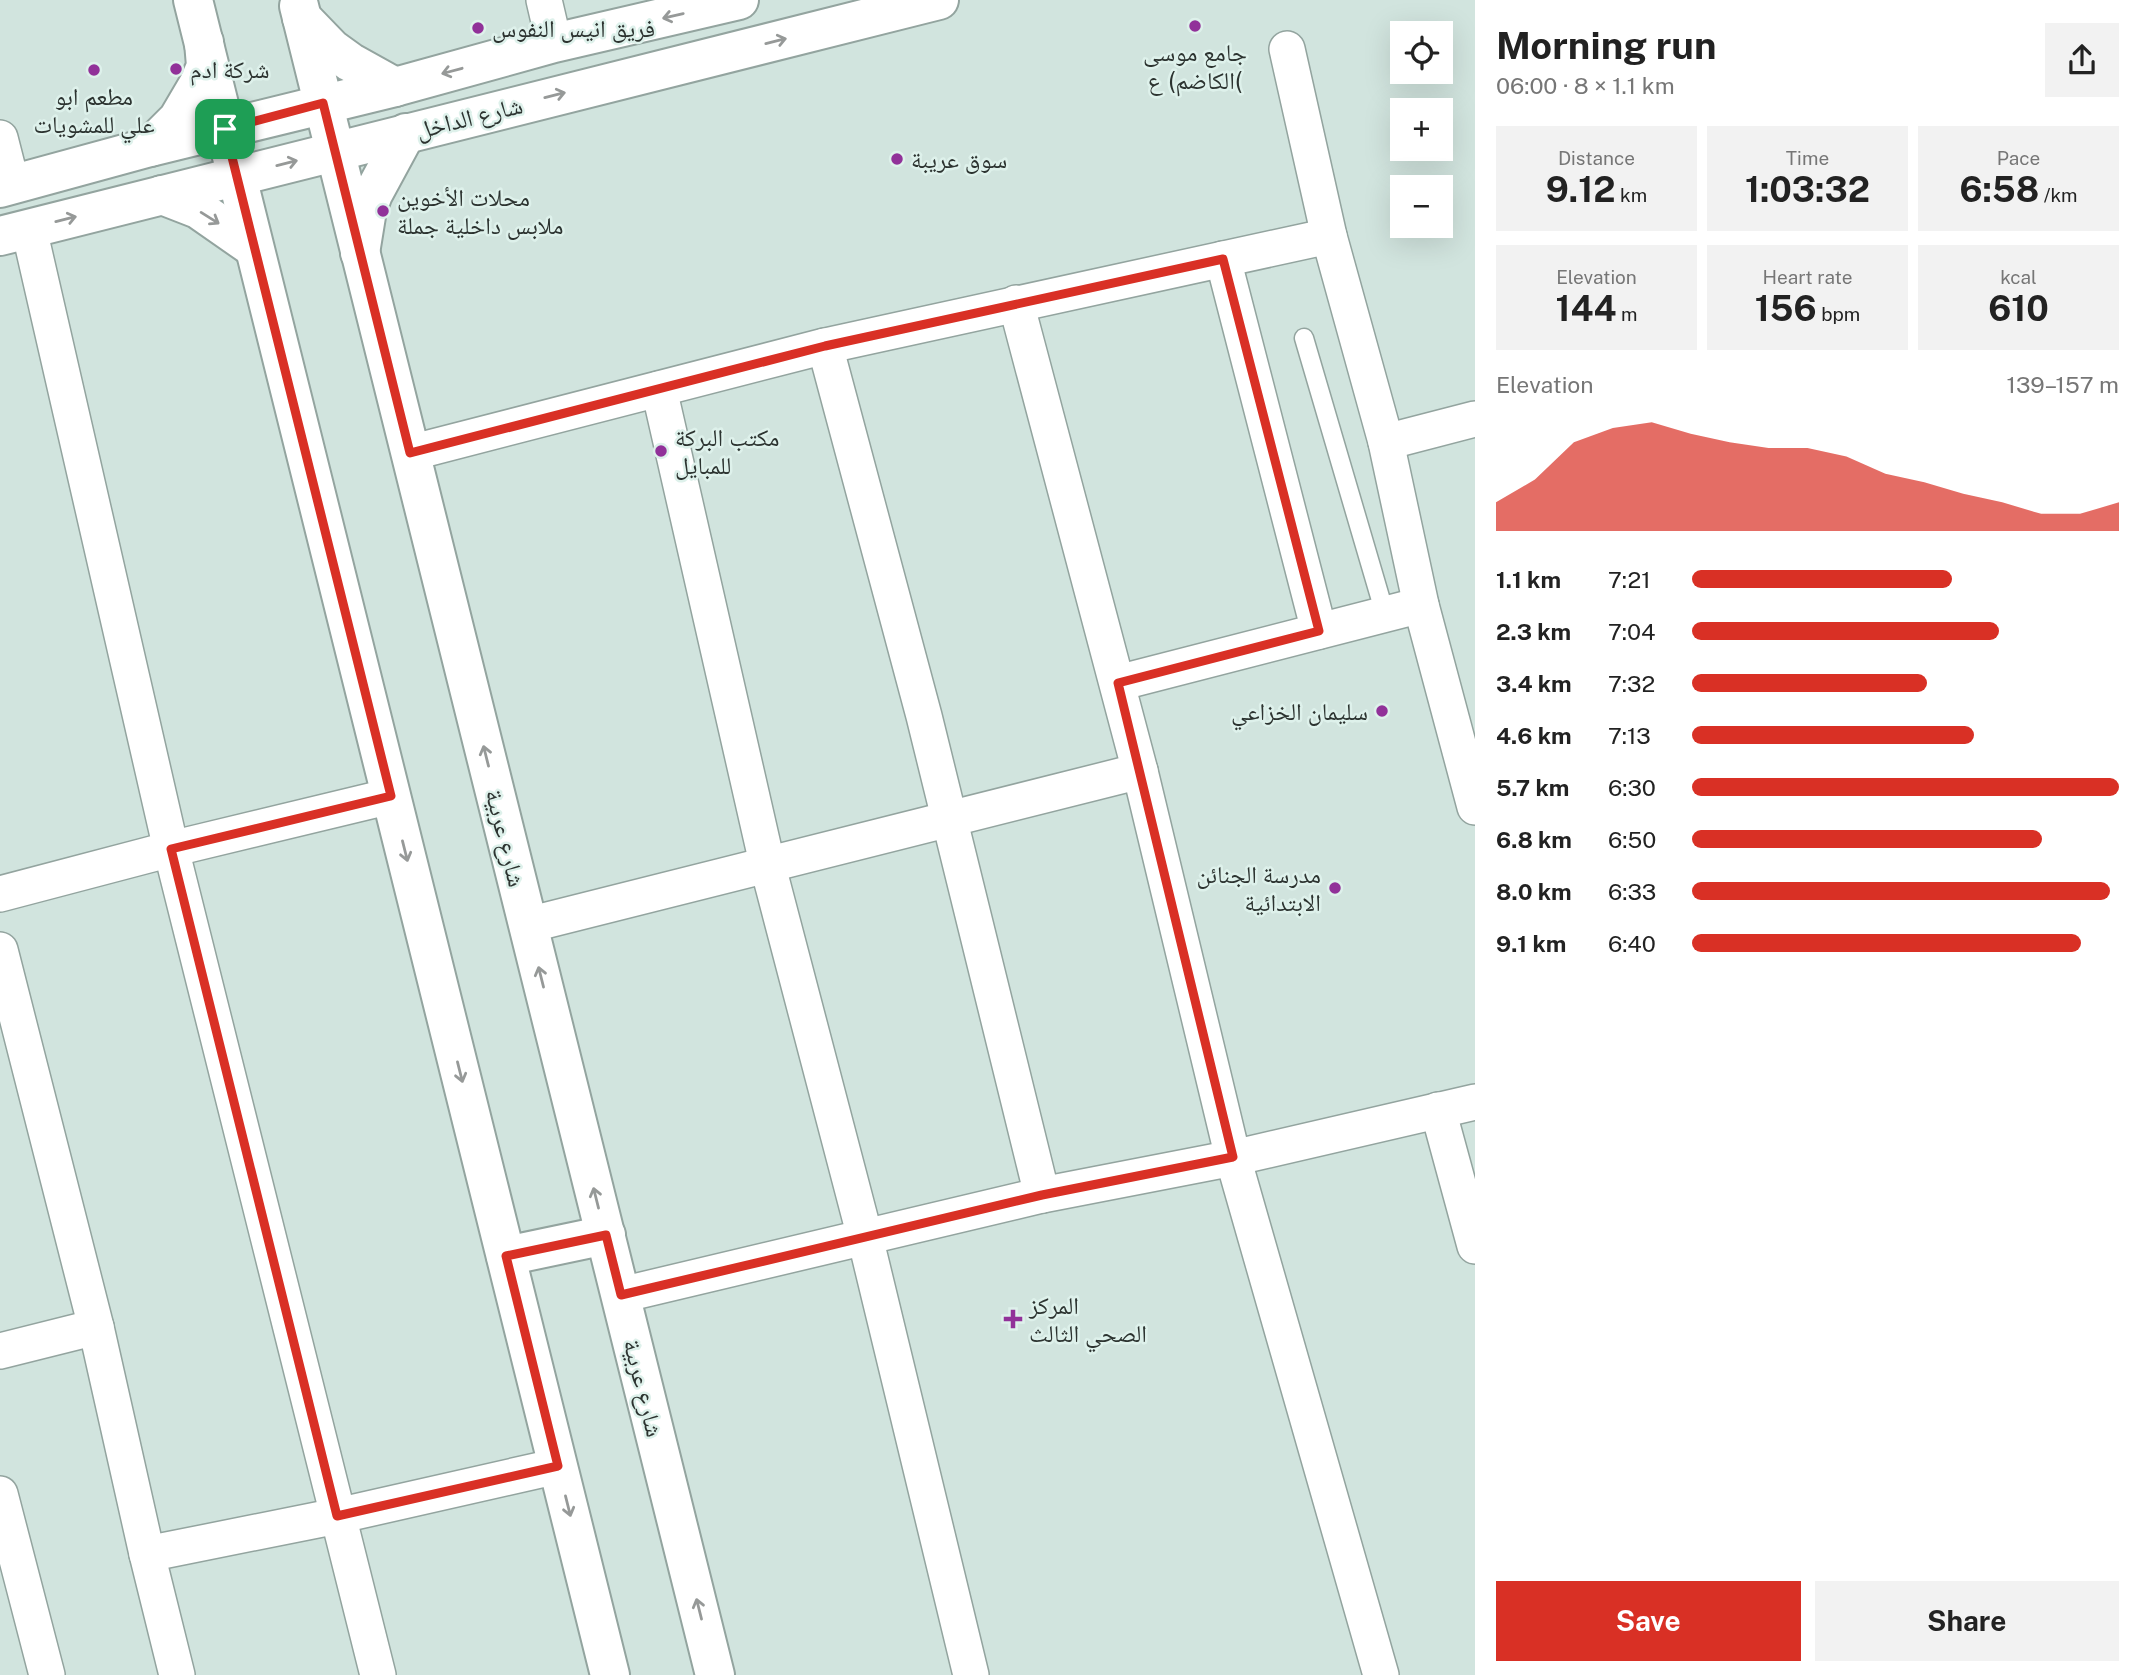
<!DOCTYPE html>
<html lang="en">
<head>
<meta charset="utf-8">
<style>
	body { margin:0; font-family:"Public Sans","Noto Naskh Arabic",sans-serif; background:#f2f2f2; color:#222; height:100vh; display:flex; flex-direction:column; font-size:26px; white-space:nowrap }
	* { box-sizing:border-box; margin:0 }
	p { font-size:23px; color:#767676 }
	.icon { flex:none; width:38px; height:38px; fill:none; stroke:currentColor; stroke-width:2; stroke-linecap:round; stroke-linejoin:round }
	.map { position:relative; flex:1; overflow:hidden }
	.panel { display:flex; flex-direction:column; background:#fff; width:665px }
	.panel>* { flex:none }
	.controls { position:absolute; left:1390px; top:21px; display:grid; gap:14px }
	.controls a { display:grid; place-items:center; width:63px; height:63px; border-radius:0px; background:#fff; box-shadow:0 7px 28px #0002; font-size:35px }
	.pin { position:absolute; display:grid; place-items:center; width:60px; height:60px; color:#fff; margin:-30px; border-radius:14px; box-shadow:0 4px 10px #0006 }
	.round { display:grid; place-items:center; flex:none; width:74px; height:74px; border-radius:0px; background:#f2f2f2 }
	.headline { display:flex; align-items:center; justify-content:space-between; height:119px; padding:0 21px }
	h1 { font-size:38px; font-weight:700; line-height:52px }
	.figures { display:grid; grid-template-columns:repeat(3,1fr); gap:10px; height:119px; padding:7px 21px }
	.figures div { display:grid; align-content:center; border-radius:0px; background:#f2f2f2; text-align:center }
	.figures b { font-size:35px; font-weight:700 }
	.figures small { font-size:19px; font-weight:400 }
	.figures p { font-size:19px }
	.chart { height:196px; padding:14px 21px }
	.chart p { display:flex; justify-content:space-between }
	.chart svg { width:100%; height:126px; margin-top:7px; fill:#d93025; opacity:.7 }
	.button { display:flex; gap:14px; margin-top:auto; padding:14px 21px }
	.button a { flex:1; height:80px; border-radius:0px; background:#d93025; color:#fff; font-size:28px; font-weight:700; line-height:80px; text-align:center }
	.button a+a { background:#f2f2f2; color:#222 }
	ul { padding:0 21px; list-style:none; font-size:23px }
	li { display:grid; grid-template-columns:112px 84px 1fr; align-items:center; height:52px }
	li i { height:18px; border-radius:9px; background:#d93025 }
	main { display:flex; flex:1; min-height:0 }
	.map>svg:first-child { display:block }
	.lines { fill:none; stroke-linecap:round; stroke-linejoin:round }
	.service-casing { stroke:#93a49f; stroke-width:21 }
	.minor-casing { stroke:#93a49f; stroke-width:38 }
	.secondary-casing { stroke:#93a49f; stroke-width:42 }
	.primary-casing { stroke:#93a49f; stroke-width:42 }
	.service { stroke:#fff; stroke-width:18 }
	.minor { stroke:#fff; stroke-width:35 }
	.secondary { stroke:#fff; stroke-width:38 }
	.primary { stroke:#fff; stroke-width:38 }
	.oneway { stroke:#969998 }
	.route-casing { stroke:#fff; stroke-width:14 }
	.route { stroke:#d93025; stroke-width:9 }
	.poi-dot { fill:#913199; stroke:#def1eb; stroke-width:2.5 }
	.labels { text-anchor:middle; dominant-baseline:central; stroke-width:5; stroke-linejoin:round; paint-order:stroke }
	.poi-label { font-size:24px; fill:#2c3330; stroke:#def1eb; text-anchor:start }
	.street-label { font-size:24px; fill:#2c3330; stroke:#def1eb }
</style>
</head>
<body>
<main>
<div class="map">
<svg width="1475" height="1675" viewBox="0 0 1475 1675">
	<rect width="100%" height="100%" fill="#d1e4de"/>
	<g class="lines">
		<defs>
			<polyline id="service" points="1304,338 1385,614"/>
			<g id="minor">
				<polyline points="544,0 554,43"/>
				<polyline points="1287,49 1329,236 1386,442 1421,605 1475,807"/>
				<polyline points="0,138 12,185"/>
				<polyline points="29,229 171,849 378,1675"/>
				<polyline points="1223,259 1319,631"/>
				<polyline points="1016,303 1140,771 1233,1158 1381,1675"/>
				<polyline points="825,346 924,716 1042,1195"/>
				<polyline points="659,389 767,863 865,1237 971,1675"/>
				<polyline points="1386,442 1475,419"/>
				<polyline points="410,453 825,346 1329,236"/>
				<polyline points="1118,683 1421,605"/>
				<polyline points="0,894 171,849 391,796"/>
				<polyline points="528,925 1140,771"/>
				<polyline points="0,950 96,1327 147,1554 177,1675"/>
				<polyline points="1438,1110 1475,1246"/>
				<polyline points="621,1295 1042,1195 1233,1158 1475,1102"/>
				<polyline points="0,1351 96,1327"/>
				<polyline points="0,1494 47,1675"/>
				<polyline points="147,1554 337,1516 558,1466"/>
			</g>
			<g id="secondary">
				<polyline points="193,0 610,1675"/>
				<polyline points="299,6 715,1675"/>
				<polyline points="506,1256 606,1235"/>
			</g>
			<g id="primary">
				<polyline points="302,18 332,49 350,62 395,87"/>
				<polyline points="150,147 178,119 198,85 206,66 204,42"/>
				<polyline points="0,188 150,147 395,87 554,43 739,0"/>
				<polyline points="162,195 198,209 254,248"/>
				<polyline points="0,236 939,0"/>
				<polyline points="360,253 367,210 373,194 406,133"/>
			</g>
		</defs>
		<use href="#service" class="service-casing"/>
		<use href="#minor" class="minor-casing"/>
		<use href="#secondary" class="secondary-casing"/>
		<use href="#primary" class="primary-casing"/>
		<use href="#service" class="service"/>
		<use href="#minor" class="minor"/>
		<use href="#secondary" class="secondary"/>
		<use href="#primary" class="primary"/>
	</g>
	<defs><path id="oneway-shaft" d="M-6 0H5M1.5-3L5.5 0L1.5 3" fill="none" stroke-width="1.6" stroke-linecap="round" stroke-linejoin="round" transform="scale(1.75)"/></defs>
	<g class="oneway">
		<use href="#oneway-shaft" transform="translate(673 16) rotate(167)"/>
		<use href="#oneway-shaft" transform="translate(776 41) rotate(-14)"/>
		<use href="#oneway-shaft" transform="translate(452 71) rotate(165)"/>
		<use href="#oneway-shaft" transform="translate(555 95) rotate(-14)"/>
		<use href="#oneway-shaft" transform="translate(287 163) rotate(-14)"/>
		<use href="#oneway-shaft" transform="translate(210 218) rotate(32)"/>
		<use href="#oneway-shaft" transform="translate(66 219) rotate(-14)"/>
		<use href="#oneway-shaft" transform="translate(486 756) rotate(-104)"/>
		<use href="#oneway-shaft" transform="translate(405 851) rotate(76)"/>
		<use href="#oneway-shaft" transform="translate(541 977) rotate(-104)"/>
		<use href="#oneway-shaft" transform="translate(460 1072) rotate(76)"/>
		<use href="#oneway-shaft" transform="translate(596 1198) rotate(-104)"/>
		<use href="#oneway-shaft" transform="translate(568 1506) rotate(76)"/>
		<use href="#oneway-shaft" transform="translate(699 1609) rotate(-104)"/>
	</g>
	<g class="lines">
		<defs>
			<polygon id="route" points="323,103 410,453 825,346 1223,259 1319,631 1118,683 1233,1157 1042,1195 621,1295 606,1235 506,1256 558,1466 337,1516 171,849 391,796 225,129"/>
		</defs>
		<use href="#route" class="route-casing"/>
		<use href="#route" class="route"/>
	</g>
	<g class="poi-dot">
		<circle cx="1195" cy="26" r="7"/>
		<circle cx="478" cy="28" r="7"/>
		<circle cx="176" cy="69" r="7"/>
		<circle cx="94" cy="70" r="7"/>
		<circle cx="897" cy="159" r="7"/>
		<circle cx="383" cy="211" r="7"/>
		<circle cx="661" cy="451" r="7"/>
		<circle cx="1382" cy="711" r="7"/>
		<circle cx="1335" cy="888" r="7"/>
		<path d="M1009.5 1308.5h7v7h7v7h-7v7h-7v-7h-7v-7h7z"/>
	</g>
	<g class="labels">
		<g class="poi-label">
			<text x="492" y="28">فريق انيس النفوس</text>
			<text x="1195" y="52" text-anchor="middle">جامع موسى<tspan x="1195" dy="28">الكاضم) ع(</tspan></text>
			<text x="190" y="69">شركة ادم</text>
			<text x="94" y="96" text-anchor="middle">مطعم ابو<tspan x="94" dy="28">علي للمشويات</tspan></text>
			<text x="911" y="159">سوق عريبة</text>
			<text x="397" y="197">محلات الأخوين<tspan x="397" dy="28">ملابس داخلية جملة</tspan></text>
			<text x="675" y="437">مكتب البركة<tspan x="675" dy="28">للمبايل</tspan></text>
			<text x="1368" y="711" text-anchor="end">سليمان الخزاعي</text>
			<text x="1321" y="874" text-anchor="end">مدرسة الجنائن<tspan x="1321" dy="28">الابتدائية</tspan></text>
			<text x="1029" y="1305">المركز<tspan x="1029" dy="28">الصحي الثالث</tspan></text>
		</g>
		<g class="street-label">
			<text transform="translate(469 117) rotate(-14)">شارع الداخل</text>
			<text transform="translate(506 838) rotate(76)">شارع عربية</text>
			<text transform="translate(644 1388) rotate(76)">شارع عربية</text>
		</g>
	</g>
</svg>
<div class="controls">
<a><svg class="icon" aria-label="locate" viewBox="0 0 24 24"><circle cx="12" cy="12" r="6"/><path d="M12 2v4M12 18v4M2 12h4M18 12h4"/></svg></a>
<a>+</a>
<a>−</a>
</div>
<div class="pin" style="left:225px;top:129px;background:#1e9e55"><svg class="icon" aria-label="arrive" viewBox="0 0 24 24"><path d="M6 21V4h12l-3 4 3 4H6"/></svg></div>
</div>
<section class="panel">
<div class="headline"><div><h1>Morning run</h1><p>06:00 · 8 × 1.1 km</p></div><a class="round"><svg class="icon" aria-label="share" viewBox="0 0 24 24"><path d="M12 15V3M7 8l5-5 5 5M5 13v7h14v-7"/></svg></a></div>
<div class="figures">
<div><p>Distance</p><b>9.12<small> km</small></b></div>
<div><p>Time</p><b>1:03:32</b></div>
<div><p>Pace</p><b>6:58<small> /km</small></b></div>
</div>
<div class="figures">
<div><p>Elevation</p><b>144<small> m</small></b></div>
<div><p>Heart rate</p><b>156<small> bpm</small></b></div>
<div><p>kcal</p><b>610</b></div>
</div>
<div class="chart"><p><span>Elevation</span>139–157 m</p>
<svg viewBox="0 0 160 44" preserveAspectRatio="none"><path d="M0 44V34L10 26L20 13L30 8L40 6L50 10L60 13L70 15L80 15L90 18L100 24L110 27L120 31L130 34L140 38L150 38L160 34V44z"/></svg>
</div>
<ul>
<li><b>1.1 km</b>7:21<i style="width:61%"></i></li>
<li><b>2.3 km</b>7:04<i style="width:72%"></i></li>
<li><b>3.4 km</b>7:32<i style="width:55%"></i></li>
<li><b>4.6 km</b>7:13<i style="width:66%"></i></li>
<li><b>5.7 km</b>6:30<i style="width:100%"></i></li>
<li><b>6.8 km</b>6:50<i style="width:82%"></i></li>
<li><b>8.0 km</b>6:33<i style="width:98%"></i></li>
<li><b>9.1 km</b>6:40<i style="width:91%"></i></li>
</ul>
<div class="button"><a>Save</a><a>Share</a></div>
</section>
</main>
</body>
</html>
